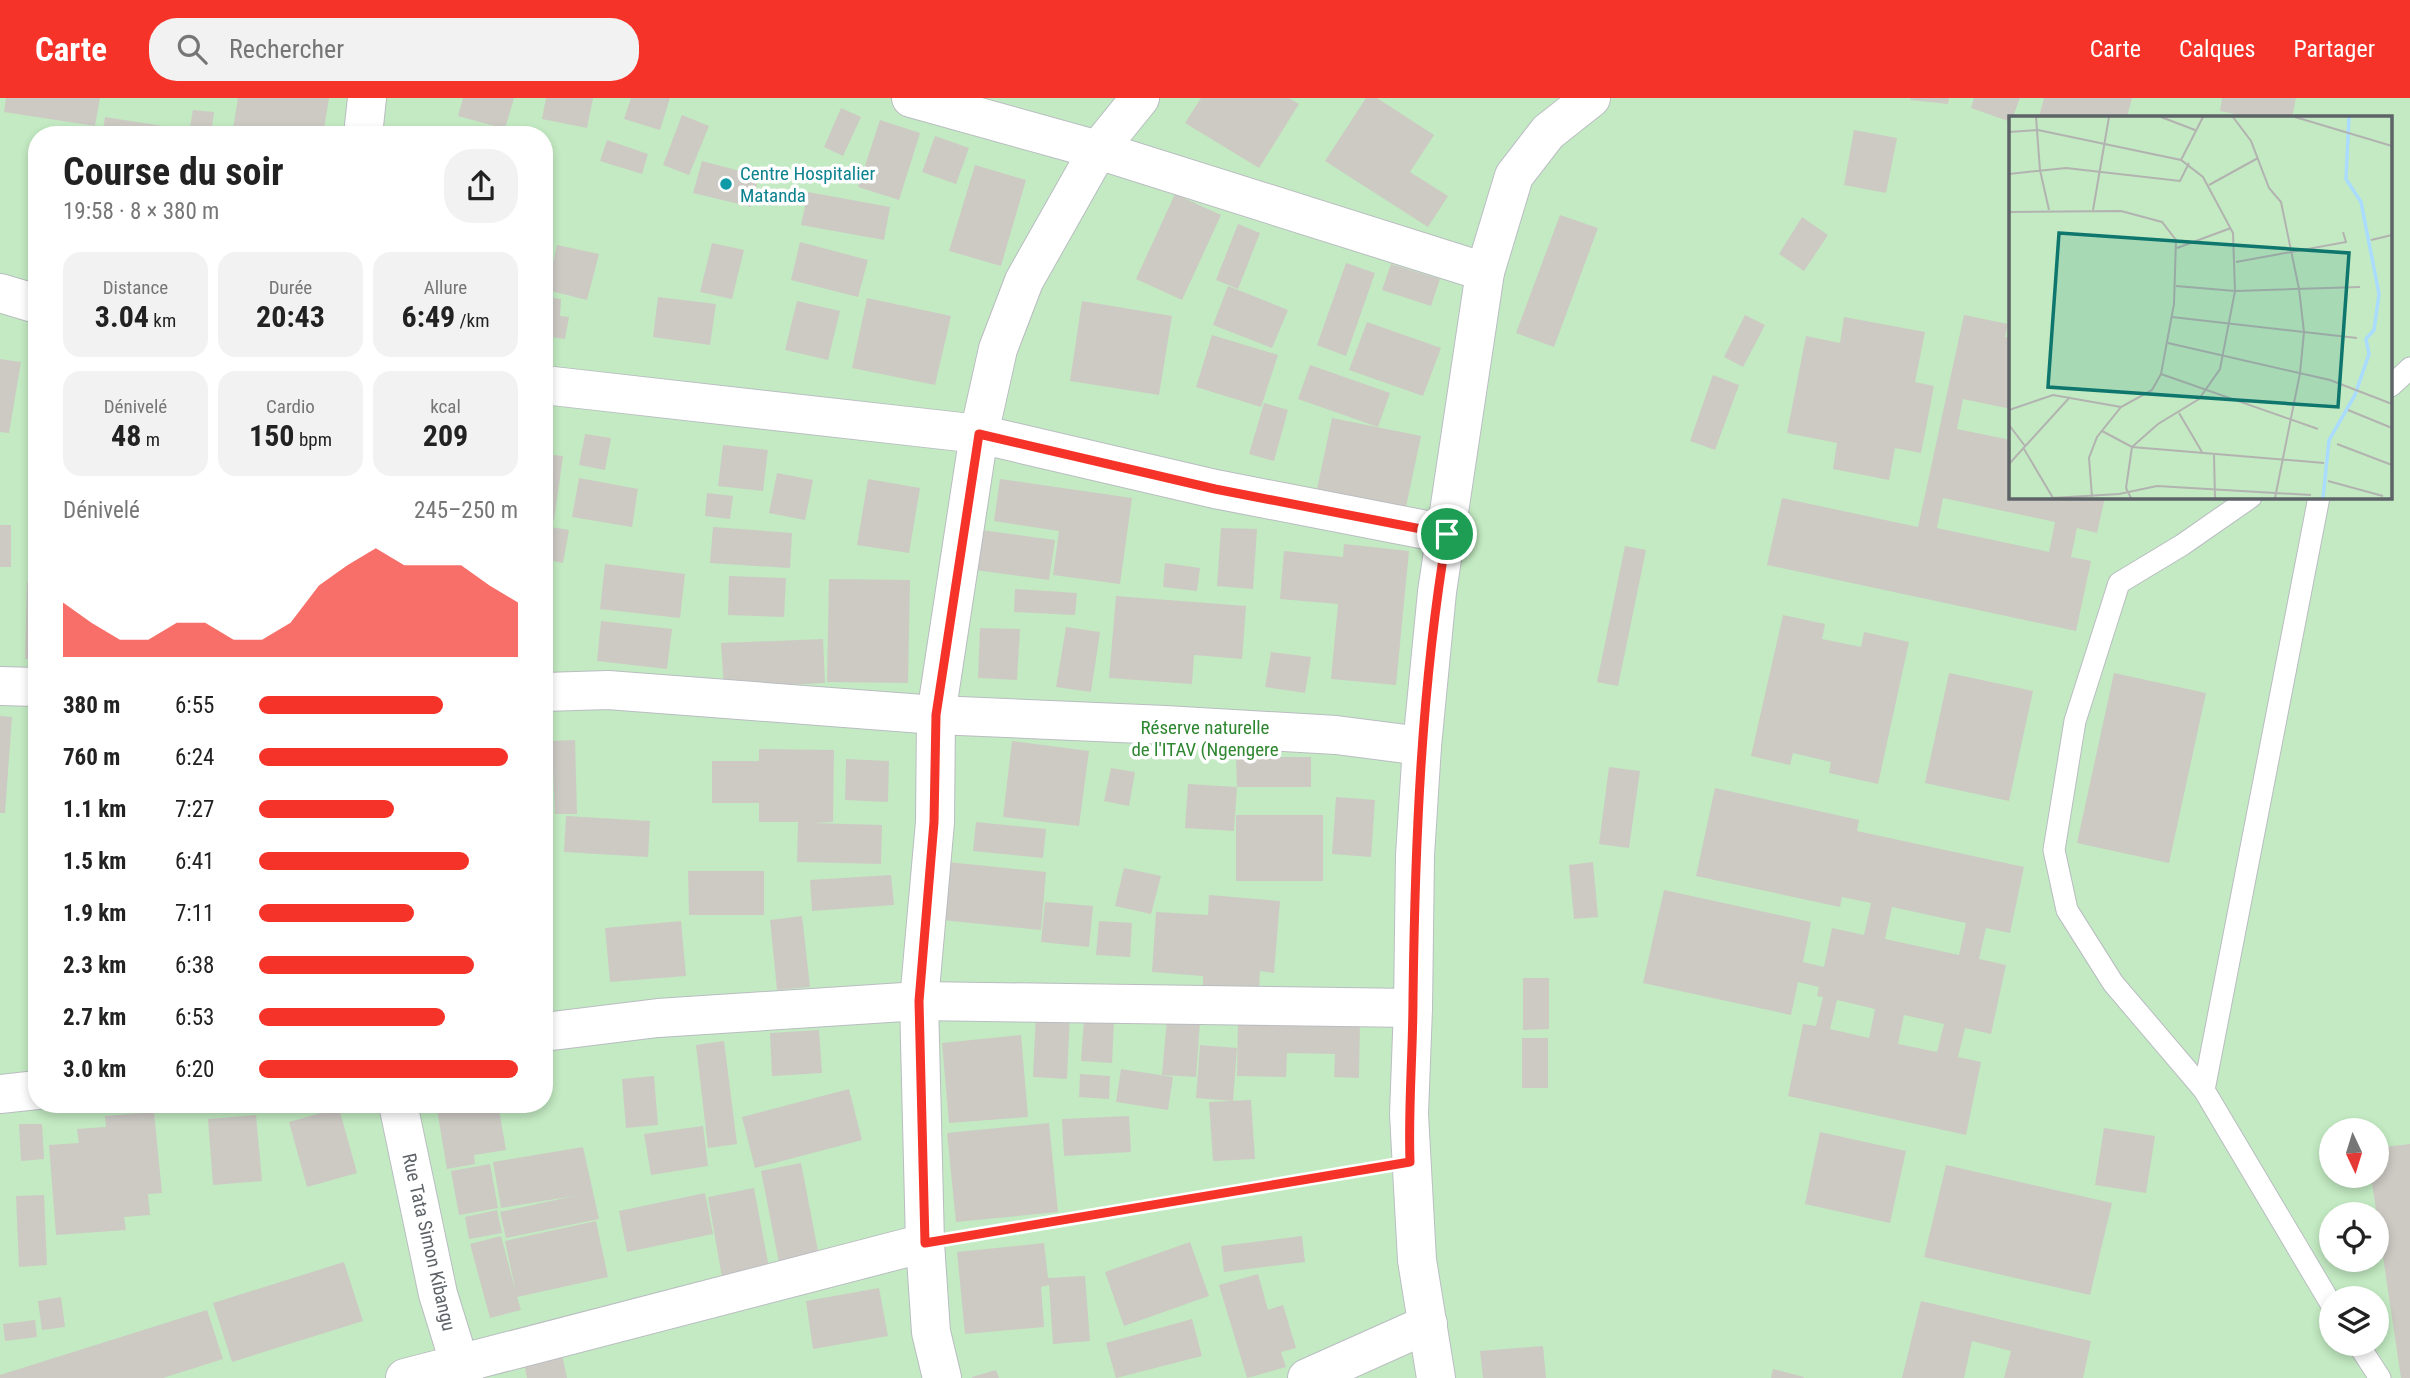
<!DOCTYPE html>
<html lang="fr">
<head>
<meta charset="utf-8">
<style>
	body { margin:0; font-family:"Roboto Condensed",sans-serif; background:#f2f2f2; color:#222; height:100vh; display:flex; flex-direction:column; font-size:26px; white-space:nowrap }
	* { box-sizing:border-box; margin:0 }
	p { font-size:23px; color:#767676 }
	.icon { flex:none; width:38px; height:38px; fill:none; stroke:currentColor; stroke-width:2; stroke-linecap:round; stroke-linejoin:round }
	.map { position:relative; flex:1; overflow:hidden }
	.side { position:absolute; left:28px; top:28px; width:525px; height:987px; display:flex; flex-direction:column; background:#fff; border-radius:28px; box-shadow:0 4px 10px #0003 }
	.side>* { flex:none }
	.needle { width:46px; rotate:176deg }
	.controls { position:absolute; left:2319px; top:1020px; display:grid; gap:14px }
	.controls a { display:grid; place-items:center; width:70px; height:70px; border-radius:50%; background:#fff; box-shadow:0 4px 10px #0003; font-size:35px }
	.pin { position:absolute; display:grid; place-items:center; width:60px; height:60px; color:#fff; margin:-30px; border:4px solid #fff; border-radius:50%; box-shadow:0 2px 7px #0007 }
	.round { display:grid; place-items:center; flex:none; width:74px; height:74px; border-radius:28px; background:#f2f2f2 }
	.headline { display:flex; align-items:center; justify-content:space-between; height:119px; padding:0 35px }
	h1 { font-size:38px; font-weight:700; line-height:52px }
	.figures { display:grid; grid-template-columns:repeat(3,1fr); gap:10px; height:119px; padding:7px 35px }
	.figures div { display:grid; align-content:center; border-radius:18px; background:#f2f2f2; text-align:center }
	.figures b { font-size:30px; font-weight:700 }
	.figures small { font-size:19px; font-weight:400 }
	.figures p { font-size:19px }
	.chart { height:196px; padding:14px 35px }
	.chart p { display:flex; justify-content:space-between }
	.chart svg { width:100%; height:126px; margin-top:7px; fill:#f53329; opacity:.7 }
	ul { padding:0 35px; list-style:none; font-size:23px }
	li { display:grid; grid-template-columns:112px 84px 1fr; align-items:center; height:52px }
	li i { height:18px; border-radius:9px; background:#f53329 }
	header { display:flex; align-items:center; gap:42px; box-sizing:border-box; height:98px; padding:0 35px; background:#f53329; color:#fff }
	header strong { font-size:33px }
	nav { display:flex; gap:38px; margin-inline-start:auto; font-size:24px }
	.search { width:490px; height:63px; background:#f2f2f2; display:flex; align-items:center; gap:18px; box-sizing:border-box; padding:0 24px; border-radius:28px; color:#767676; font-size:26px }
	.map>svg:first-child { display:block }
	.green { fill:#c3eac2; fill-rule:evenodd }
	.building { fill:#cdcac4; fill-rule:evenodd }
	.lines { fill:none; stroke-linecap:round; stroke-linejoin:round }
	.lane-casing { stroke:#b9bdc1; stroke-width:23 }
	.street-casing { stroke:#b9bdc1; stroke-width:40 }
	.secondary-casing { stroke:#babec3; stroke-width:40 }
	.path { stroke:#9acca8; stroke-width:4.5; stroke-dasharray:7 3.5; stroke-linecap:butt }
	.lane { stroke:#fff; stroke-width:21 }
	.street { stroke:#fff; stroke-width:38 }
	.secondary { stroke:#fff; stroke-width:38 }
	.route-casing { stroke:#fff; stroke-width:14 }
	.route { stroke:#f53329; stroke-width:9 }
	.culture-dot { fill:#0f9aa8; stroke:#fff; stroke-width:2.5 }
	.labels { text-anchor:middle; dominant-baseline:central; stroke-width:7; stroke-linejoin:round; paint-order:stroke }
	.culture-label { font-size:19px; fill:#0d838f; stroke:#fff; text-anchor:start }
	.park-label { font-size:19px; fill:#2f8630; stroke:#fff }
	.street-label { font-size:19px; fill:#5e6368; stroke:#fff }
	.inset-river { fill:none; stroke:#a9dcff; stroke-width:3.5 }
	.inset-road { fill:none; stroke:#b2b3b0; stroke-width:2 }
	.view { fill:#0f766e; fill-opacity:0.15; stroke:#0f766e; stroke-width:3.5 }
	.inset-edge { fill:none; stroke:#5e6368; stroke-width:3.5 }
</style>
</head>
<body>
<header>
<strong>Carte</strong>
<div class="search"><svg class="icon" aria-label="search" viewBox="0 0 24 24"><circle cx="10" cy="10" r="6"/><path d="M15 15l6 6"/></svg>Rechercher</div>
<nav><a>Carte</a><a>Calques</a><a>Partager</a></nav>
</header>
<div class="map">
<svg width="2410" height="1280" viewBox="0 0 2410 1280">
	<rect width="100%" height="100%" fill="#f1efe7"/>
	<path class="green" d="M0 0H2410V1280H0ZM2011 19H2391V399H2011ZM37 37H544V1006H37ZM2331 1032H2376V1078H2331ZM2331 1116H2376V1162H2331ZM2331 1200H2376V1246H2331Z"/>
	<g class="building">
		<polygon points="6,0 100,0 95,28 4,14"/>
		<polygon points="238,0 329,0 323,37 232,37"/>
		<polygon points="463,0 514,0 505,31 458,18"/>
		<polygon points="546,0 593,0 587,30 542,21"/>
		<polygon points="631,0 670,0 660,32 624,21"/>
		<polygon points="1201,0 1289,0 1299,6 1259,70 1185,25"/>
		<polygon points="1366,0 1377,0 1434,37 1410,74 1448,98 1428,129 1325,63"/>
		<polygon points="1911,0 1949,0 1948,6 1910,2"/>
		<polygon points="1974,0 2020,0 2011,24 1971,10"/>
		<polygon points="2044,0 2132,0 2127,19 2039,19"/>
		<polygon points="2222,0 2296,0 2292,19 2249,19 2220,13"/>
		<polygon points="841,10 861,19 843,58 824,49"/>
		<polygon points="193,12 214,14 211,37 189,34"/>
		<polygon points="682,17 709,28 689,77 663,67"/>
		<polygon points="105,19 182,31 181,37 102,37"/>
		<polygon points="880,22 920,35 899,102 858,89"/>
		<polygon points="1854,32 1897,40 1886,95 1844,87"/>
		<polygon points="935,38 969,50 956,86 922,74"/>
		<polygon points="607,42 648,56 642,76 600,63"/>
		<polygon points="702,63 759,78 751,109 693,95"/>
		<polygon points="975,67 1026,82 1001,168 949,153"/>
		<polygon points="808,94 890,109 884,142 801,127"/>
		<polygon points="1175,96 1221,117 1182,202 1136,181"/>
		<polygon points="1560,117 1598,130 1554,249 1516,235"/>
		<polygon points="1802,119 1828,137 1804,173 1779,156"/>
		<polygon points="1238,126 1260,135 1238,191 1216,182"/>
		<polygon points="800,144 868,162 858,199 791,182"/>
		<polygon points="712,145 744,152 732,201 700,194"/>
		<polygon points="557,147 599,156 587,202 547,192"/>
		<polygon points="1346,165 1375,175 1346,258 1317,247"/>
		<polygon points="1391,166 1440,181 1431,208 1382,192"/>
		<polygon points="1228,188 1288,212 1272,250 1213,227"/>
		<polygon points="544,199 561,201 560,218 569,219 565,241 544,238"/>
		<polygon points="658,199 716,206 710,247 653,239"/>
		<polygon points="867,200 951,218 935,287 852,270"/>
		<polygon points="797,203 840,213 828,262 785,252"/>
		<polygon points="1082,203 1172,218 1159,297 1070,283"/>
		<polygon points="1745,217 1765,227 1743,269 1724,259"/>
		<path d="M1964 217 2008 226 2005 239 2011 240V311L1963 301 1957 331 2011 342V399H2105L2097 435 2077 430 2071 459 2091 463 2076 533 1767 467 1782 400 1918 429ZM1943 400 2055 424 2049 454 1937 430Z"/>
		<polygon points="1844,219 1925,234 1915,284 1934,288 1921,355 1895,350 1889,382 1833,371 1837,345 1787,335 1806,238 1840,245"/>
		<polygon points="1367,224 1441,250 1423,298 1349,272"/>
		<polygon points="1212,237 1278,257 1261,309 1196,289"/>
		<polygon points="0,261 21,264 9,335 0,334"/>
		<polygon points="1310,267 1390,295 1378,329 1298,301"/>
		<polygon points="1713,277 1739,287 1715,352 1690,343"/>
		<polygon points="1264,305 1288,312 1274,363 1249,356"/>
		<polygon points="1332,320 1421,338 1406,409 1317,391"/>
		<polygon points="585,336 611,340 605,372 579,367"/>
		<polygon points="723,347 768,352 763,393 718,388"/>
		<polygon points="544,356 563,358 554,422 544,421"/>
		<polygon points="777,375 813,382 805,422 769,415"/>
		<polygon points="579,380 638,391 632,429 572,419"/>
		<polygon points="868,381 920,390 909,455 857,447"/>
		<polygon points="1000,381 1132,400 1120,486 1053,477 1059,433 994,423"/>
		<polygon points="707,395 733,398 730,421 705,418"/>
		<rect x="0" y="427" width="11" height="42"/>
		<polygon points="544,428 569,432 563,465 544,461"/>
		<polygon points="713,429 792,435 790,470 710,465"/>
		<polygon points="1221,430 1257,431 1253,491 1217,488"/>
		<polygon points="981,432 1055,442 1049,482 975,472"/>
		<polygon points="1344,446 1409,453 1396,587 1331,581 1338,506 1280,501 1284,453 1343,459"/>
		<polygon points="1625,448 1646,452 1618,588 1597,584"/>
		<polygon points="1165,465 1200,470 1197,493 1163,489"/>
		<polygon points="605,466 685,476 680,520 600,511"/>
		<polygon points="729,478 786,480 784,519 728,517"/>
		<polygon points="829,481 910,482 908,585 827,584"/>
		<polygon points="27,484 37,484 37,561 25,561"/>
		<polygon points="1015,491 1077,495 1075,517 1014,514"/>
		<polygon points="1116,498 1246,508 1242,561 1194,557 1192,586 1109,580"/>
		<polygon points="1783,517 1825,526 1822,541 1861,549 1864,534 1909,544 1878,686 1829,675 1831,664 1793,655 1790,667 1751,658"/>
		<polygon points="601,523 672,531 667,571 597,563"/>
		<polygon points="1066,529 1100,534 1091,594 1056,589"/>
		<polygon points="980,530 1020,531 1017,582 978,580"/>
		<polygon points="823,541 825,585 724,590 721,545"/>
		<polygon points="1271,554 1311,559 1305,595 1265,589"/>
		<polygon points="1949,575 2033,593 2009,703 1925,685"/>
		<polygon points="2114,575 2206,595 2169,765 2077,745"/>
		<polygon points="0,618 12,619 5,715 0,715"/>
		<polygon points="575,642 577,716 555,716 552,643"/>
		<polygon points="1012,643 1089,653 1079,728 1003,719"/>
		<polygon points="759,651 834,652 833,724 812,725 882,727 881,766 797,764 798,724 759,724 759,705 712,705 712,663 759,663"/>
		<polygon points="1236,659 1311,659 1311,689 1237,689"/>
		<polygon points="846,661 889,663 888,704 845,702"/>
		<polygon points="1609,669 1640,673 1629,750 1599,746"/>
		<polygon points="1111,670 1135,674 1129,708 1104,703"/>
		<polygon points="1188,686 1237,689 1234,733 1185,730"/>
		<path d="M1715 690 1859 722 1857 733 2024 769 2010 835 1986 830 1979 861 2006 867 1991 936 1965 930 1958 959 1981 964 1966 1037 1788 998 1803 926 1816 928 1823 899 1817 898 1819 889 1798 884 1791 917 1643 885 1664 792 1811 824 1803 864 1824 869 1832 830 1864 837 1871 805 1842 799 1840 809 1696 778ZM1892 809 1966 825 1959 857 1885 841ZM1837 902 1875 911 1869 940 1830 931ZM1904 917 1944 926 1937 954 1898 946Z"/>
		<polygon points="1336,699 1375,702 1371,759 1332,756"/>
		<rect x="1236" y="717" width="87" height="66"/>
		<polygon points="566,718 650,723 648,759 564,754"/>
		<polygon points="976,724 1046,731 1043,760 973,753"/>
		<polygon points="37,752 37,769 30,766"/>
		<polygon points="948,764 1046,774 1041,832 942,822"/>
		<polygon points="1593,764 1598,819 1574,821 1569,767"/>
		<polygon points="1124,770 1161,778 1151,816 1115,808"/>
		<polygon points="688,773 764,773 764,817 689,817"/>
		<polygon points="891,777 894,807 812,813 810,782"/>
		<polygon points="544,780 549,780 551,810 544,811"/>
		<polygon points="1209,797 1280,803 1274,875 1260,873 1259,893 1203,889 1203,878 1152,874 1156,814 1208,817"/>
		<polygon points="1045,804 1093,808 1089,849 1041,844"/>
		<polygon points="802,818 810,889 777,892 770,822"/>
		<polygon points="681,823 686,878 610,884 605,830"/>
		<polygon points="1099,823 1132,825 1130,859 1096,857"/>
		<polygon points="37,831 37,857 35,857 32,832"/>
		<polygon points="1523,880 1549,880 1549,931 1523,932"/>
		<polygon points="1036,914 1070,916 1067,981 1033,979"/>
		<polygon points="1238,919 1360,921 1359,980 1334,979 1335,956 1287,955 1286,979 1237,978"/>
		<polygon points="1084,921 1114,922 1112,965 1081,963"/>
		<polygon points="1167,921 1200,923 1196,979 1162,977"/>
		<polygon points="819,932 822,975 772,978 770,935"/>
		<polygon points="1021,937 1028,1019 949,1025 942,945"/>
		<rect x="1522" y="940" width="26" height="50"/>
		<polygon points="724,943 737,1046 708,1050 696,947"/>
		<polygon points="1200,947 1237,950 1233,1003 1196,1000"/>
		<polygon points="1121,971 1173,979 1168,1012 1116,1004"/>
		<polygon points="1080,976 1110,978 1109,1001 1079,999"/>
		<polygon points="654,978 658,1027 626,1030 622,981"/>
		<polygon points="849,991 862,1042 755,1070 742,1019"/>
		<polygon points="1251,1002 1255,1061 1213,1063 1209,1004"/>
		<polygon points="436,1006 498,1006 506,1052 474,1057 475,1066 447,1071"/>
		<polygon points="339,1010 357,1075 307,1089 289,1024"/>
		<polygon points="154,1014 162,1095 148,1096 150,1117 124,1119 126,1132 56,1137 49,1047 79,1045 77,1031 106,1029 105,1018"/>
		<polygon points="256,1017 262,1083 213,1087 208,1021"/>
		<polygon points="1129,1018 1131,1054 1064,1058 1062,1021"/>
		<polygon points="1049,1025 1058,1114 956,1124 947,1035"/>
		<polygon points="19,1026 42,1026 44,1061 21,1063"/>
		<polygon points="703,1028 708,1068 651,1077 644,1036"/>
		<polygon points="2104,1030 2155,1038 2146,1095 2095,1087"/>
		<polygon points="1820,1034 1906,1053 1890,1125 1805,1106"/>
		<polygon points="2410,1046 2410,1280 2401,1280 2371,1078 2376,1078 2376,1050"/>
		<polygon points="583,1049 599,1121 506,1140 500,1114 574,1098 501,1110 493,1064"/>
		<polygon points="801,1065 819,1158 779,1165 761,1073"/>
		<polygon points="490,1066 498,1110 459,1117 451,1073"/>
		<polygon points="1946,1067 2112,1105 2090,1197 1924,1159"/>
		<polygon points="754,1090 769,1170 722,1179 708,1099"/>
		<polygon points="705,1095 713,1136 627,1154 619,1113"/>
		<polygon points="44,1097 47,1167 19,1169 16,1098"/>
		<polygon points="497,1112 502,1135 469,1141 465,1119"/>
		<polygon points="596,1123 608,1179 517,1199 521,1212 490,1220 470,1146 501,1138 516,1195 505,1143"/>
		<polygon points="1302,1138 1305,1164 1224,1174 1221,1148"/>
		<polygon points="1190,1144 1209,1198 1124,1228 1105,1174"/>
		<polygon points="1044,1145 1048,1180 1085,1178 1090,1243 1053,1246 1049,1187 1041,1189 1044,1229 965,1236 957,1154"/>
		<polygon points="344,1164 363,1223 232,1264 213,1205"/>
		<polygon points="1258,1176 1268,1212 1283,1207 1296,1250 1281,1254 1286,1269 1247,1280 1219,1187"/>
		<polygon points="879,1190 888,1238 813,1251 806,1203"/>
		<polygon points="61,1199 65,1229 42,1232 38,1203"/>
		<polygon points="1921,1203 2091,1243 2083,1280 2004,1280 2011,1253 1972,1243 1964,1280 1902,1280"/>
		<polygon points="207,1212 223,1261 163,1280 0,1280 0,1277"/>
		<polygon points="1192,1221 1202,1258 1116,1280 1106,1245"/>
		<polygon points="35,1222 37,1239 5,1243 3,1226"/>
		<polygon points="1543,1248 1546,1280 1483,1280 1480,1253"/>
		<polygon points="561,1252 567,1280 527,1280 523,1260"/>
		<polygon points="1773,1271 1804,1279 1804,1280 1771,1280"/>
		<polygon points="996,1272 999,1280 972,1280 972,1279"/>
	</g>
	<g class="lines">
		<defs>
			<g id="lane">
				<polyline points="2391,288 2410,270"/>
				<polyline points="2251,399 2182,447 2119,485 2075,623 2054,752 2067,812 2113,885 2204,992 2331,1206"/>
				<polyline points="2204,992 2319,399"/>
				<polyline points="2358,1246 2380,1280"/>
			</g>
			<g id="street">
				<polyline points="911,0 1098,52 1485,174"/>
				<polyline points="363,37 367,0"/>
				<polyline points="0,195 37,206"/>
				<polyline points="544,287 979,336 1215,391 1447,436"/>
				<polyline points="0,588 37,589"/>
				<polyline points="544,594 608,592 936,617 1165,627 1336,637 1422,648"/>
				<polyline points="544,934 658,920 919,903 1413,910"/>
				<polyline points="0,996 37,992"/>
				<polyline points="398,1006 438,1196 464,1280"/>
				<polyline points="405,1280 925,1145"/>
				<polyline points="942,1280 931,1234 925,1145 919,903 935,724 936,617 979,336 998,251 1024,183 1098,52 1140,0"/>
				<polyline points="1307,1280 1428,1226"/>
			</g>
			<polyline id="secondary" points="1436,1280 1417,1162 1409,1016 1413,910 1415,757 1422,648 1437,494 1485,174 1514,78 1548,34 1591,0"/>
		</defs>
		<use href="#lane" class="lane-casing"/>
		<use href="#street" class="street-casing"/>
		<use href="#secondary" class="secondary-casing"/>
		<polyline class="path" points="966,1139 1372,1071"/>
		<use href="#lane" class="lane"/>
		<use href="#street" class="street"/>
		<use href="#secondary" class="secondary"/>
	</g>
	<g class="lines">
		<defs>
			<path id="route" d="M979 336 1215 391 1447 436C1421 589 1415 745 1413 900 1413 955 1408 1009 1410 1064L925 1145 919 903 934 724 936 617Z"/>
		</defs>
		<use href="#route" class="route-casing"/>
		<use href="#route" class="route"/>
	</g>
	<circle class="culture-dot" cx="726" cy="86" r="7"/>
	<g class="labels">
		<g class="culture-label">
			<text x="740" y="75">Centre Hospitalier<tspan x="740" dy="22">Matanda</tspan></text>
		</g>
		<g class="park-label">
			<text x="1205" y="629">Réserve naturelle<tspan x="1205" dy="22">de l'ITAV (Ngengere</tspan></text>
		</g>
		<g class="street-label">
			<text transform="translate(429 1144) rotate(77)">Rue Tata Simon Kibangu</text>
		</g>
	</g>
	<g transform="translate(2009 18)">
		<rect width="383" height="383" fill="#f1efe7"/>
		<path d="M0 1H383V382H0Z" fill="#c3eac2"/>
		<path class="inset-river" d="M314 382 320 324 346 279 360 238 357 223 365 214 370 178 352 86 337 63 340 1"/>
		<path class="inset-road" d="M27 1 31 54 40 94M152 1 186 14M224 1 242 25 260 72 272 86 290 173 295 216 291 257 266 382M286 1 383 30M0 16 29 14 172 44 194 61 224 117 226 175 211 253 190 283 149 308 123 331 117 372 122 382M172 44 194 1M0 58 57 52 171 65 180 47M200 69 249 42M84 94 100 1M0 96 112 95 153 106 167 124 165 188 152 258 143 274 112 291 88 321 80 342 83 381M362 124 383 119M168 132 222 112M227 146 337 126 334 116M167 170 226 175 351 171M163 201 348 222M159 227 321 264 383 288M152 258 309 313M0 294 44 279 112 291M339 294 383 312M170 297 193 336M0 309 16 330M93 315 123 331 315 347M328 328 383 349M15 333 44 382M205 338 206 382M0 348 61 281M319 365 374 380M43 382 110 378 148 370 302 379"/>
		<path class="view" d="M50 117 340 137 329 291 39 271Z"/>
		<rect width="383" height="383" class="inset-edge"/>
	</g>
</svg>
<div class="controls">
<a><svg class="needle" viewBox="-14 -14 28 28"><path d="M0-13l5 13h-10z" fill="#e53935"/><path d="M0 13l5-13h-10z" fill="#767676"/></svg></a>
<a><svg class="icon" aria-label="locate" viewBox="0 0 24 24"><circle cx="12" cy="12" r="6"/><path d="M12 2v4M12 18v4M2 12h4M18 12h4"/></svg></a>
<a><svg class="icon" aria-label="layers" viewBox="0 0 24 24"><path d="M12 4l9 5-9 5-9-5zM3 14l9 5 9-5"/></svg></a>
</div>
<div class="pin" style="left:1447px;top:436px;background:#1e9e55"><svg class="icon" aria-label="arrive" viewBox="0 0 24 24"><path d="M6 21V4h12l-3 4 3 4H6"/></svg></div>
<section class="side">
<div class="headline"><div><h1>Course du soir</h1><p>19:58 · 8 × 380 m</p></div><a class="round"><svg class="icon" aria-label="share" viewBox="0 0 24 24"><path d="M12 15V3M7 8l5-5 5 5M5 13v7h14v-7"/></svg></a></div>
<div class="figures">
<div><p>Distance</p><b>3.04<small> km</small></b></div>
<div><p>Durée</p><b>20:43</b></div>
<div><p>Allure</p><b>6:49<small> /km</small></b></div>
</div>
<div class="figures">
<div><p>Dénivelé</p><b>48<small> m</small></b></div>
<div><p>Cardio</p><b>150<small> bpm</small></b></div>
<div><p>kcal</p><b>209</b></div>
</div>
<div class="chart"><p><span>Dénivelé</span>245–250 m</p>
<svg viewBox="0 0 160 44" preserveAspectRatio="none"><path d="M0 44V25L10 32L20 38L30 38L40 32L50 32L60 38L70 38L80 32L90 19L100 12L110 6L120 12L130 12L140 12L150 19L160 25V44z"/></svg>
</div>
<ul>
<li><b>380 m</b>6:55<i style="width:71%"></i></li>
<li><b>760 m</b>6:24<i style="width:96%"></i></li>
<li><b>1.1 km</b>7:27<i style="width:52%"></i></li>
<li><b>1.5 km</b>6:41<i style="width:81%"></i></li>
<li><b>1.9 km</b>7:11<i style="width:60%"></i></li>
<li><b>2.3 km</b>6:38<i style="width:83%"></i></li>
<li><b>2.7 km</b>6:53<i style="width:72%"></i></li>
<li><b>3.0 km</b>6:20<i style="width:100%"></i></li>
</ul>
</section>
</div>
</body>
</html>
